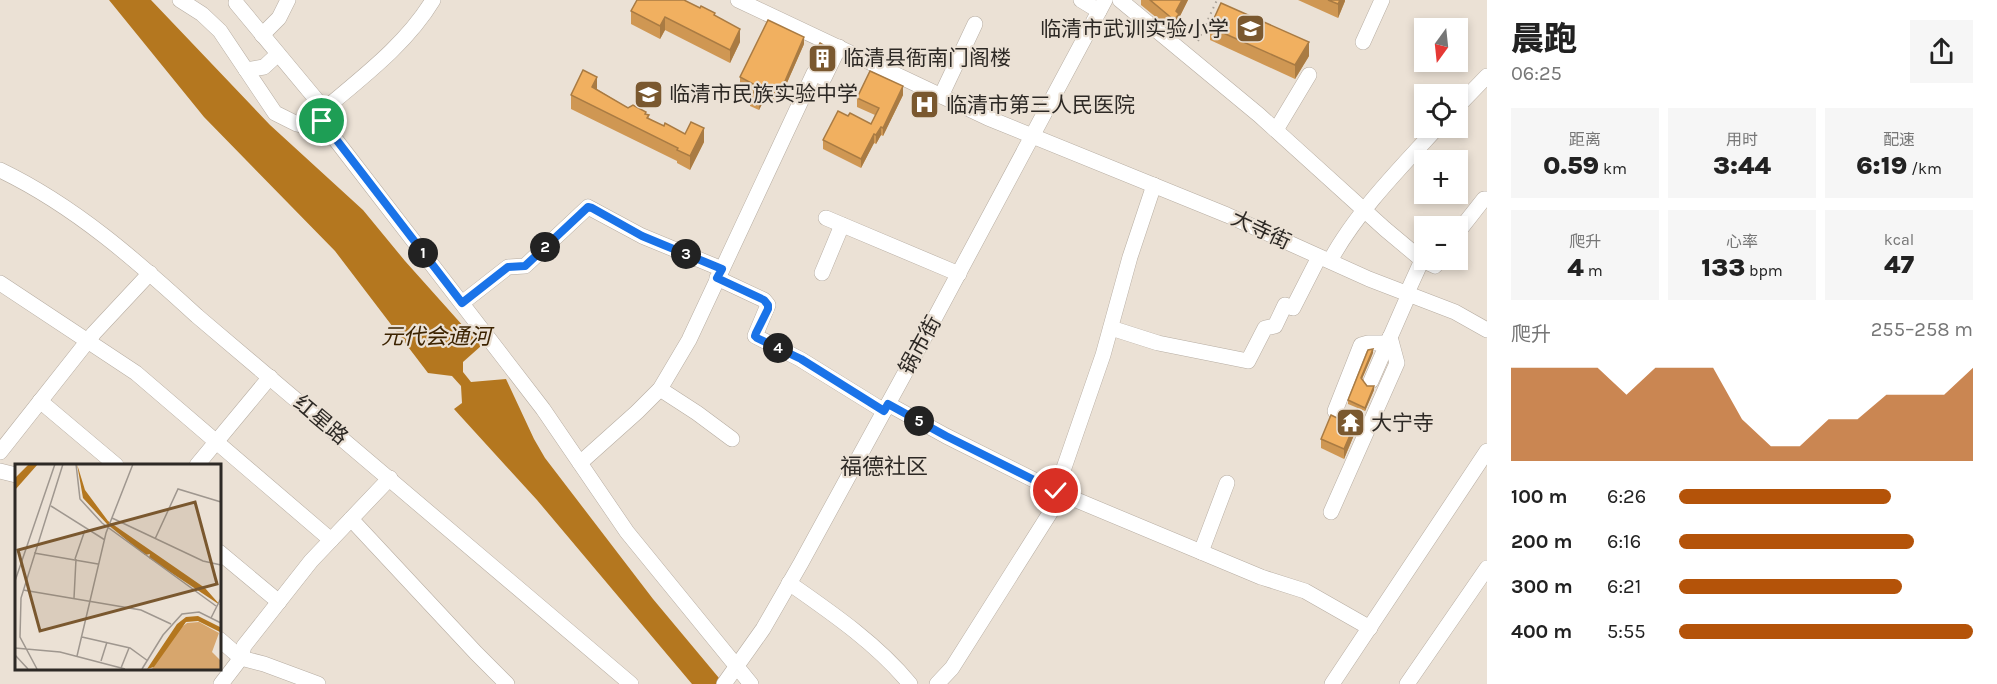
<!DOCTYPE html>
<html lang="zh">
<head>
<meta charset="utf-8">
<style>
	body { margin:0; font-family:Karla,"Noto Sans SC",sans-serif; background:#f6f6f6; color:#222; height:100vh; display:flex; flex-direction:column; font-size:22px; white-space:nowrap }
	* { box-sizing:border-box; margin:0 }
	p { font-size:20px; color:#767676 }
	.icon { flex:none; width:33px; height:33px; fill:none; stroke:currentColor; stroke-width:2; stroke-linecap:round; stroke-linejoin:round }
	.map { position:relative; flex:1; overflow:hidden }
	.drawer { display:flex; flex-direction:column; background:#fff; width:510px }
	.drawer>* { flex:none }
	.needle { width:39px; rotate:195deg }
	.controls { position:absolute; left:1414px; top:18px; display:grid; gap:12px }
	.controls a { display:grid; place-items:center; width:54px; height:54px; border-radius:0px; background:#fff; box-shadow:0 3px 9px #0003; font-size:30px }
	.pin { position:absolute; display:grid; place-items:center; width:51px; height:51px; color:#fff; margin:-26px; border:3px solid #fff; border-radius:50%; box-shadow:0 2px 6px #0007 }
	.km { position:absolute; width:30px; height:30px; margin:-15px; border-radius:50%; background:#222; color:#fff; font-size:16px; line-height:30px; text-align:center }
	.round { display:grid; place-items:center; flex:none; width:63px; height:63px; border-radius:0px; background:#f6f6f6 }
	.head { display:flex; align-items:center; justify-content:space-between; height:102px; padding:0 24px }
	h1 { font-size:33px; font-weight:800; line-height:45px }
	.metrics { display:grid; grid-template-columns:repeat(3,1fr); gap:9px; height:102px; padding:6px 24px }
	.metrics div { display:grid; align-content:center; border-radius:0px; background:#f6f6f6; text-align:center }
	.metrics b { font-size:26px; font-weight:800 }
	.metrics small { font-size:16px; font-weight:400 }
	.metrics p { font-size:16px }
	.chart { height:168px; padding:12px 24px }
	.chart p { display:flex; justify-content:space-between }
	.chart svg { width:100%; height:108px; margin-top:6px; fill:#b45309; opacity:.7 }
	ul { padding:0 24px; list-style:none; font-size:20px }
	li { display:grid; grid-template-columns:96px 72px 1fr; align-items:center; height:45px }
	li i { height:15px; border-radius:8px; background:#b45309 }
	main { display:flex; flex:1; min-height:0 }
	.map>svg:first-child { display:block }
	.water { fill:#b4771f }
	.lines { fill:none; stroke-linecap:round; stroke-linejoin:round }
	.minor-casing { stroke:#b7ada2; stroke-width:16 }
	.path { stroke:#a8a097; stroke-width:2; stroke-dasharray:1.5 4.5; stroke-linecap:butt }
	.minor { stroke:#fff; stroke-width:15 }
	.wall { fill:#cf9753 }
	.shaded-wall { fill:#a97b43 }
	.building { fill:#f1b060; stroke:#a97b43; stroke-width:1.5 }
	.route-casing { stroke:#fff; stroke-width:12 }
	.route { stroke:#1a73e8; stroke-width:8 }
	.labels { text-anchor:middle; dominant-baseline:central; stroke-width:4.5; stroke-linejoin:round; paint-order:stroke }
	.poi-label { font-size:21px; fill:#2d2925; stroke:#ebe1d5; text-anchor:start }
	.street-label { font-size:21px; fill:#2d2925; stroke:#ebe1d5 }
	.water-label { font-size:22px; font-style:italic; fill:#3c2300; stroke:#ebe1d5 }
	.neighbourhood-label { font-size:22px; fill:#2d2925; stroke:#ebe1d5 }
	.inset-road { fill:none; stroke:#9f978f; stroke-width:1.5 }
	.view { fill:#7a582f; fill-opacity:0.15; stroke:#7a582f; stroke-width:3 }
	.inset-edge { fill:none; stroke:#2d2925; stroke-width:3 }
</style>
</head>
<body>
<main>
<div class="map">
<svg width="1487" height="684" viewBox="0 0 1487 684">
	<rect width="100%" height="100%" fill="#ebe1d5"/>
	<polygon class="water" points="109,0 151,0 270,125 363,210 405,261 481,346 463,362 463,372 471,382 506,379 534,439 545,458 653,599 724,684 692,684 537,500 454,409 462,403 461,386 452,376 428,373 335,251 204,117"/>
	<g class="lines">
		<defs>
			<g id="minor">
				<polyline points="180,0 202,14 220,31 275,113 297,124 322,130 332,135 543,409 627,532 751,684"/>
				<polyline points="738,0 988,118 1227,215 1369,279 1455,312 1487,330"/>
				<polyline points="1081,0 1099,11"/>
				<polyline points="1120,0 1259,115 1385,229 1422,260"/>
				<polyline points="236,3 325,110"/>
				<polyline points="262,35 279,18 288,0"/>
				<polyline points="1363,42 1382,0"/>
				<polyline points="246,70 264,67 278,54"/>
				<polyline points="941,96 975,24"/>
				<polyline points="1458,106 1487,76"/>
				<polyline points="1276,130 1309,75"/>
				<path d="M332 135 322 121 323 114 327 107C365 75 407 43 433 0"/>
				<path d="M0 170C75 206 137 261 197 316L631 684"/>
				<polyline points="826,218 959,274"/>
				<polyline points="1458,232 1484,199 1487,199"/>
				<path d="M1330 261C1355 214 1400 168 1437 128"/>
				<polyline points="822,273 842,225"/>
				<polyline points="717,278 764,300 768,305 755,336 800,359 884,411"/>
				<polyline points="0,283 136,373 331,540"/>
				<polyline points="1407,293 1422,260 1435,266 1440,260"/>
				<polyline points="462,303 508,267 525,266 588,207 642,236 722,269"/>
				<polyline points="1111,328 1158,343 1248,361 1265,328 1275,326 1285,305 1293,308 1319,257"/>
				<polyline points="1371,381 1409,294"/>
				<polyline points="660,389 697,413 732,439"/>
				<polyline points="40,401 116,465"/>
				<polyline points="888,404 946,436 1062,494 1261,577 1305,591 1370,628"/>
				<polyline points="1335,411 1361,345 1368,343 1388,343"/>
				<polyline points="0,452 94,333 150,273"/>
				<polyline points="580,463 637,412 660,389 689,340 814,73 824,78 839,47"/>
				<polyline points="197,465 270,377"/>
				<polyline points="0,471 16,475"/>
				<polyline points="1056,491 1103,355 1130,257 1154,185"/>
				<polyline points="1331,512 1397,363 1390,337"/>
				<polyline points="351,519 476,653 507,684"/>
				<polyline points="219,552 279,602"/>
				<polyline points="1201,552 1227,483"/>
				<path d="M789 583C832 613 877 644 910 684"/>
				<polyline points="219,639 241,658 264,664 318,684"/>
				<polyline points="221,684 241,658 244,646 311,561 390,478"/>
				<polyline points="724,684 763,629 801,563 923,340 1105,0"/>
				<polyline points="937,684 952,668 1062,494"/>
				<polyline points="1332,684 1487,451"/>
				<polyline points="1407,684 1487,568"/>
			</g>
		</defs>
		<use href="#minor" class="minor-casing"/>
		<polyline class="path" points="1198,41 1217,0"/>
		<use href="#minor" class="minor"/>
	</g>
	<g class="wall">
		<polygon points="1141,0 1188,0 1179,18 1179,26 1174,32 1141,5"/>
		<polygon points="1298,0 1345,0 1345,1 1338,18"/>
		<polygon points="631,11 715,16 740,42 730,63 665,30 660,39 631,24"/>
		<polygon points="1210,27 1309,56 1295,79 1210,40"/>
		<polygon points="804,44 779,101 766,96 759,110 750,106 750,99 754,91 740,84 740,77"/>
		<polygon points="825,53 820,64 814,61 814,54"/>
		<polygon points="597,89 628,108 646,114 649,118 664,126 704,142 690,170 677,163 677,161 571,109 571,95"/>
		<polygon points="903,95 883,136 881,135 876,144 874,143 861,168 823,149 823,140 871,124 875,115 857,107 857,98"/>
		<polygon points="1373,353 1362,379 1367,386 1374,390 1365,411 1348,404 1348,400"/>
		<polygon points="1354,435 1344,459 1321,448 1321,439"/>
	</g>
	<g class="shaded-wall">
		<polygon points="1182,0 1188,0 1179,18 1179,26 1174,32 1174,20 1176,11"/>
		<polygon points="1340,0 1345,0 1345,1 1338,18 1338,4"/>
		<polygon points="665,17 665,30 660,39 660,26"/>
		<polygon points="740,29 740,42 730,63 730,50"/>
		<polygon points="804,37 804,44 779,101 779,95"/>
		<polygon points="1309,42 1309,56 1295,79 1295,65"/>
		<polygon points="825,46 825,53 820,64 820,57"/>
		<polygon points="597,77 597,90 592,87"/>
		<polygon points="903,86 903,95 883,136 883,128"/>
		<polygon points="766,90 766,96 759,110 759,104"/>
		<polygon points="881,127 881,135 876,144 876,135"/>
		<polygon points="704,128 704,142 690,170 690,156"/>
		<polygon points="874,134 874,143 861,168 861,159"/>
		<polygon points="1373,349 1373,353 1361,381 1361,378"/>
		<polygon points="1374,386 1374,390 1365,411 1365,408"/>
		<polygon points="1354,426 1354,435 1344,459 1344,449"/>
	</g>
	<g class="building">
		<polygon points="637,0 684,0 700,8 701,6 715,13 714,15 740,29 730,50 665,17 660,26 631,11"/>
		<polygon points="1150,0 1182,0 1176,11 1179,14 1174,20"/>
		<polygon points="1328,0 1340,0 1338,4"/>
		<polygon points="1221,3 1309,42 1295,65 1210,27"/>
		<polygon points="768,20 804,37 779,95 766,90 759,104 750,99 757,86 740,77"/>
		<polygon points="820,43 825,46 820,57 814,54"/>
		<polygon points="583,70 597,77 592,87 628,108 633,105 646,112 645,114 649,115 647,118 664,126 665,123 685,134 691,122 704,128 690,156 677,150 678,148 571,95"/>
		<polygon points="870,71 903,86 883,128 881,127 876,135 874,134 861,159 823,140 838,111 848,116 850,113 871,124 879,108 857,98"/>
		<polygon points="1373,349 1361,378 1367,386 1374,386 1365,408 1348,400 1368,350"/>
		<polygon points="1331,415 1354,426 1344,449 1321,439"/>
	</g>
	<g class="lines">
		<defs>
			<polyline id="route" points="322,121 462,303 508,267 525,266 588,207 592,208 642,236 722,269 717,278 764,300 768,305 768,309 756,333 755,336 757,338 801,359 884,411 888,404 946,436 1056,491"/>
		</defs>
		<use href="#route" class="route-casing"/>
		<use href="#route" class="route"/>
	</g>
	<defs>
		<symbol id="school-square" viewBox="-11 -11 22 22"><rect x="-9" y="-9" width="18" height="18" rx="4" fill="#7a582f" stroke="#ebe1d5"/><path d="M0-5L7-2L0 1L-7-2ZM-4 1L0 2.5L4 1V4Q0 6-4 4Z" fill="#fff"/></symbol>
		<symbol id="building-square" viewBox="-11 -11 22 22"><rect x="-9" y="-9" width="18" height="18" rx="4" fill="#7a582f" stroke="#ebe1d5"/><path d="M-4-6H4V6H1V3H-1V6H-4ZM-2.5-4.3h1.7v1.8h-1.7ZM.8-4.3h1.7v1.8H.8ZM-2.5-1h1.7V.8h-1.7ZM.8-1h1.7V.8H.8Z" fill="#fff"/></symbol>
		<symbol id="hospital-square" viewBox="-11 -11 22 22"><rect x="-9" y="-9" width="18" height="18" rx="4" fill="#7a582f" stroke="#ebe1d5"/><path d="M-5-5h3v3.5h4V-5h3V5h-3V1.5h-4V5h-3Z" fill="#fff"/></symbol>
		<symbol id="temple-square" viewBox="-11 -11 22 22"><rect x="-9" y="-9" width="18" height="18" rx="4" fill="#7a582f" stroke="#ebe1d5"/><path d="M0-6L5-2H3V0L6.5 2.5H4V6H1.5V3h-3V6H-4V2.5H-6.5L-3 0V-2H-5Z" fill="#fff"/></symbol>
	</defs>
	<g fill-rule="evenodd">
		<use href="#school-square" x="1234" y="12" width="33" height="33"/>
		<use href="#building-square" x="806" y="42" width="33" height="33"/>
		<use href="#school-square" x="632" y="78" width="33" height="33"/>
		<use href="#hospital-square" x="908" y="88" width="33" height="33"/>
		<use href="#temple-square" x="1334" y="406" width="33" height="33"/>
	</g>
	<g class="labels">
		<g class="poi-label">
			<text x="1229" y="29" text-anchor="end">临清市武训实验小学</text>
			<text x="843" y="58">临清县衙南门阁楼</text>
			<text x="669" y="94">临清市民族实验中学</text>
			<text x="946" y="105">临清市第三人民医院</text>
			<text x="1371" y="423">大宁寺</text>
		</g>
		<g class="street-label">
			<text transform="translate(1261 230) rotate(25)">大寺街</text>
			<text transform="translate(920 345) rotate(-61)">锅市街</text>
			<text transform="translate(321 420) rotate(40)">红星路</text>
		</g>
		<g class="water-label">
			<text x="436" y="337">元代会通河</text>
		</g>
		<g class="neighbourhood-label">
			<text x="884" y="467">福德社区</text>
		</g>
	</g>
	<g transform="translate(15 464)">
		<rect width="206" height="206" fill="#ebe1d5"/>
		<path d="M184 158 204 169 197 188 205 196V205H137L163 166 172 159Z" fill="#d7a66d"/>
		<path d="M14 0H23L0 26V14ZM62 0 70 26 93 57 190 124 205 141 134 94 135 90 130 91 92 60 68 34ZM183 152 205 163V168L183 157 171 158 139 203 132 205 162 160 171 153Z" fill="#b4771f"/>
		<path class="inset-road" d="M61 0 65 35 87 59 201 142M36 42 90 76M97 54 188 97 206 101M140 75 163 25 206 38M19 89 83 100M60 95 70 66M0 117 40 0M8 126 126 146 156 160M59 134 61 95M196 154 206 134M67 173 115 184 133 197M0 184 45 188 110 205M0 191 13 205M62 192 91 69 118 0M86 197 92 178M106 204 114 184M22 205 5 173 6 134 48 0M127 205 148 171 167 150 184 148 206 159"/>
		<path class="view" d="M180 38 202 120 25 167 3 86Z"/>
		<rect width="206" height="206" class="inset-edge"/>
	</g>
</svg>
<div class="controls">
<a><svg class="needle" viewBox="-14 -14 28 28"><path d="M0-13l5 13h-10z" fill="#e53935"/><path d="M0 13l5-13h-10z" fill="#767676"/></svg></a>
<a><svg class="icon" aria-label="locate" viewBox="0 0 24 24"><circle cx="12" cy="12" r="6"/><path d="M12 2v4M12 18v4M2 12h4M18 12h4"/></svg></a>
<a>+</a>
<a>−</a>
</div>
<div class="pin" style="left:322px;top:121px;background:#1e9e55"><svg class="icon" aria-label="arrive" viewBox="0 0 24 24"><path d="M6 21V4h12l-3 4 3 4H6"/></svg></div>
<div class="pin" style="left:1056px;top:491px;background:#d93025"><svg class="icon" aria-label="check" viewBox="0 0 24 24"><path d="M5 12l5 5 9-10"/></svg></div>
<b class="km" style="left:423px;top:253px">1</b>
<b class="km" style="left:545px;top:247px">2</b>
<b class="km" style="left:686px;top:254px">3</b>
<b class="km" style="left:778px;top:348px">4</b>
<b class="km" style="left:919px;top:421px">5</b>
</div>
<section class="drawer">
<div class="head"><div><h1>晨跑</h1><p>06:25</p></div><a class="round"><svg class="icon" aria-label="share" viewBox="0 0 24 24"><path d="M12 15V3M7 8l5-5 5 5M5 13v7h14v-7"/></svg></a></div>
<div class="metrics">
<div><p>距离</p><b>0.59<small> km</small></b></div>
<div><p>用时</p><b>3:44</b></div>
<div><p>配速</p><b>6:19<small> /km</small></b></div>
</div>
<div class="metrics">
<div><p>爬升</p><b>4<small> m</small></b></div>
<div><p>心率</p><b>133<small> bpm</small></b></div>
<div><p>kcal</p><b>47</b></div>
</div>
<div class="chart"><p><span>爬升</span>255–258 m</p>
<svg viewBox="0 0 160 44" preserveAspectRatio="none"><path d="M0 44V6L10 6L20 6L30 6L40 17L50 6L60 6L70 6L80 27L90 38L100 38L110 27L120 27L130 17L140 17L150 17L160 6V44z"/></svg>
</div>
<ul>
<li><b>100 m</b>6:26<i style="width:72%"></i></li>
<li><b>200 m</b>6:16<i style="width:80%"></i></li>
<li><b>300 m</b>6:21<i style="width:76%"></i></li>
<li><b>400 m</b>5:55<i style="width:100%"></i></li>
</ul>
</section>
</main>
</body>
</html>
